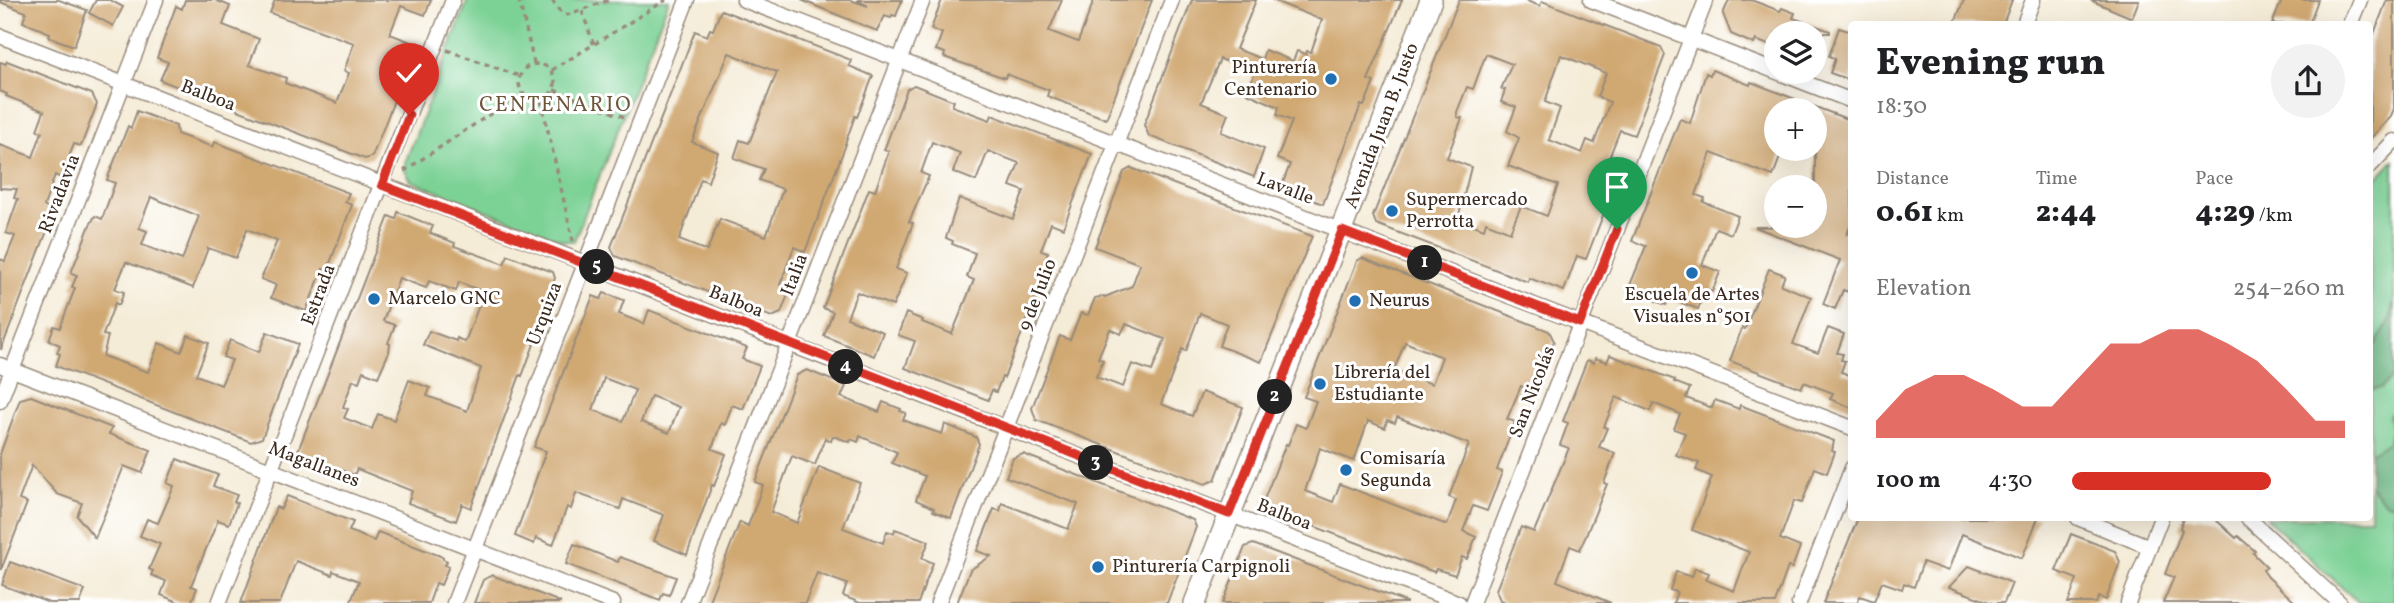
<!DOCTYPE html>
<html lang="en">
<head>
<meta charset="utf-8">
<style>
	body { margin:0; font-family:Vollkorn,serif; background:#f2f2f2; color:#202124; height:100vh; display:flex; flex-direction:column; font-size:26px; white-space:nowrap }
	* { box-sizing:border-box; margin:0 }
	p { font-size:23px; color:#757577 }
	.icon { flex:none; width:38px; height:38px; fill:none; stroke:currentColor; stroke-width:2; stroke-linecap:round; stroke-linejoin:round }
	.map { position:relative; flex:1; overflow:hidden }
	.details { position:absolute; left:1848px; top:21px; width:525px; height:500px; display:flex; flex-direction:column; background:#fff; border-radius:7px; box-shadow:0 7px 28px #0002 }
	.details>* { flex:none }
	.buttons { position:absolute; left:1764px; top:21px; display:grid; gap:14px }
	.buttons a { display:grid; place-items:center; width:63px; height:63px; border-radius:50%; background:#fff; box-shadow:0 7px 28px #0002; font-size:35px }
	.pin { position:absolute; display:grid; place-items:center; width:60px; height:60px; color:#fff; margin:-72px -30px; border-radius:50% 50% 50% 0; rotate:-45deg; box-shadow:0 0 7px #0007 }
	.pin .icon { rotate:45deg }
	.km { position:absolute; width:35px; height:35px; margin:-18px; border-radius:50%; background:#222; color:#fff; font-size:19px; line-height:35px; text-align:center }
	.round { display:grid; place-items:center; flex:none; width:74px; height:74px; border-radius:37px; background:#f2f2f2 }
	.headline { display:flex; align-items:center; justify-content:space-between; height:119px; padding:0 28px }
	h1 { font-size:38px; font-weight:800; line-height:52px }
	.metrics { display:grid; grid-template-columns:repeat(3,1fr); gap:10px; height:119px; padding:7px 28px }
	.metrics div { display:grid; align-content:center }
	.metrics b { font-size:30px; font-weight:800 }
	.metrics small { font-size:19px; font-weight:400 }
	.metrics p { font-size:19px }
	.chart { height:196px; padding:14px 28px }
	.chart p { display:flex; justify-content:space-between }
	.chart svg { width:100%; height:126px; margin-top:7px; fill:#d93025; opacity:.7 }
	ul { padding:0 28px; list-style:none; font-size:23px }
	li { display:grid; grid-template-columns:112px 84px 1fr; align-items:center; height:52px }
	li i { height:18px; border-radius:9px; background:#d93025 }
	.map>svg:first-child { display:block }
	.green { fill:#7bd195; stroke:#5b7e5a; stroke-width:2 }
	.forest { fill:#64b37e; stroke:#506e4e; stroke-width:2 }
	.building { fill:#d0a872; fill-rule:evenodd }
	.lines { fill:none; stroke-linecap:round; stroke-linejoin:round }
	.minor-casing { stroke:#988b7b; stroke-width:17 }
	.secondary-casing { stroke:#988b7b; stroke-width:24 }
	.path { stroke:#988b7b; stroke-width:3.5; stroke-dasharray:5 5; stroke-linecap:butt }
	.minor { stroke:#fff; stroke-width:14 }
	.secondary { stroke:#fff; stroke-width:21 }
	.route-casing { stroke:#fff; stroke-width:14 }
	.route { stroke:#d93025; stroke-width:9 }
	.poi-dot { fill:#1f6fb2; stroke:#fff; stroke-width:2.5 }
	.labels { text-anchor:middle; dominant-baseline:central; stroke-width:6; stroke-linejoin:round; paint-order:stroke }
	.poi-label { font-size:19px; fill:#3b2a1e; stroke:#fff; text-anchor:start }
	.street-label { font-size:19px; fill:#3b2a1e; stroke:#fff }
	.neighbourhood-label { font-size:21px; letter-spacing:2px; fill:#6f563b; stroke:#fff }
</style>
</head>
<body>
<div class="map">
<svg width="2394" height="603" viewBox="0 0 2394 603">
	<rect width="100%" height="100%" fill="#fff"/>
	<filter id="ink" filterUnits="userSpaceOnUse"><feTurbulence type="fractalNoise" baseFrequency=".0143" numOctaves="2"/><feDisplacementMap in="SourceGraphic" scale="14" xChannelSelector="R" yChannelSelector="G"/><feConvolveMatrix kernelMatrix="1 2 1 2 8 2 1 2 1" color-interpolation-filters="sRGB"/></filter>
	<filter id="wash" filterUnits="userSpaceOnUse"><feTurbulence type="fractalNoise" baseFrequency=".00686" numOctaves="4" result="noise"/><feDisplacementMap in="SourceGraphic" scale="28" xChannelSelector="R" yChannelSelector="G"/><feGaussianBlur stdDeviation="1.57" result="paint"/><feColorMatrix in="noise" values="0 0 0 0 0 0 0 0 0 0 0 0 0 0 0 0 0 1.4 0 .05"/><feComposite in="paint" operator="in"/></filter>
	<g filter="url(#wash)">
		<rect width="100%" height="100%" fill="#f5ecd8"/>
		<g class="green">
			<polygon points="468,0 669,0 574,241 564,241 411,181 405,170 405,163"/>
			<polygon points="2394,160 2394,603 2359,603 2266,518 2370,518 2370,185"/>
		</g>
		<g class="forest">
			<polygon points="2394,299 2394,376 2381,388 2371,390 2370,353 2389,323"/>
			<polygon points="2394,410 2394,505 2386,503 2370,486 2370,453 2388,442 2392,429 2389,415"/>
		</g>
		<g id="blocks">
			<g class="building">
				<polygon points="0,0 59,0 87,10 74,46 49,37 50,33 23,22 26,12 0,2"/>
				<polygon points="96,0 110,0 123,7 113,26 89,13"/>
				<polygon points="185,0 215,0 230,6 223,25 259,39 249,65 286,78 285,83 337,103 349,73 344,71 354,43 270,13 275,0 431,0 425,15 401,6 390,34 416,44 372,157 365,159 160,80 168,62 157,58 176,6 182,9"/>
				<polygon points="801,0 850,0 868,6 857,0 902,0 896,16 892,15 891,18 885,16 877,31"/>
				<polygon points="942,0 1062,0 1049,31 1078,42 1094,0 1152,0 1106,119 1047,96 1049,90 1006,74 1005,78 944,57 945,53 936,50 942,33 931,29"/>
				<polygon points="1192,0 1256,0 1236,49 1262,59 1265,50 1293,61 1297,51 1306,54 1307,51 1311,52 1322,20 1272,0 1402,0 1368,80 1374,82 1364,106 1361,105 1323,204 1281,188 1290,164 1277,159 1292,121 1277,115 1279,107 1247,93 1255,72 1220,59 1201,103 1228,114 1221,132 1264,149 1254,177 1149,136 1144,125"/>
				<path d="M1459 0H1524L1540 6 1542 1 1661 47 1665 55 1634 135 1620 130 1593 199 1607 205 1586 259 1577 256 1564 291 1529 278 1528 282 1376 224 1373 216ZM1486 54 1512 64 1501 89 1505 90 1501 102 1516 107 1507 131 1519 138 1508 166 1558 185 1547 216 1521 206 1510 232 1486 222 1484 229 1458 219 1471 167 1447 158 1462 118 1457 117V112L1467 87 1473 89ZM1561 55 1606 73 1597 97 1610 102 1594 143 1587 140 1582 153 1549 140 1560 108 1545 102Z"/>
				<polygon points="1729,0 1751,0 1780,11 1782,8 1795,13 1793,18 1830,31 1830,33 1776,33 1776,48 1756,40 1754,44 1731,34 1723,14"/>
				<polygon points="1964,0 2012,0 2003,24 1954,24"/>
				<polygon points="2090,0 2139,0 2132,18"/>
				<polygon points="2282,0 2318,0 2309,24 2272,24"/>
				<polygon points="2387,0 2394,0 2394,109 2390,118 2370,139 2370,44"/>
				<path d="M721 10 851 60 849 66 873 76 857 117 855 116 845 144H846L805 252 794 247 780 285 790 289 781 313 772 317 615 256 611 247 695 31 707 36 710 29 713 30ZM729 53 777 72 749 143 740 140 734 158 764 169 759 180 783 189 766 236 720 219 707 251 679 240 701 179 708 182 718 152 692 142Z"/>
				<polygon points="1839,28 1852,32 1852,81 1830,73 1835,59 1829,56"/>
				<polygon points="7,61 92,94 97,104 81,146 74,144 61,178 55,175 44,206 54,213 1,350 0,259 5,261 15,236 6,233 18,199 14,198 17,189 0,188 0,145 33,157 42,132 37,130 44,111 6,96 7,94 0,91 0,62 6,64"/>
				<polygon points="1712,70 1750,85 1751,82 1852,121 1852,222 1847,234 1852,232 1852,293 1843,290 1835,309 1823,304 1840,260 1755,227 1815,226 1815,110 1776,110 1776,149 1783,149 1773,176 1711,153 1696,195 1705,198 1703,202 1738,216 1731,234 1716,228 1702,265 1720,272 1712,292 1706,289 1698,309 1669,298 1666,305 1628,290 1646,246 1632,241 1680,119 1690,123 1706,73 1710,75"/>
				<polygon points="914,85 954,101 952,106 990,120 992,115 1092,154 1063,228 1051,223 1041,250 1048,252 1045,260 1050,262 1004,378 1002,377 996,392 992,390 988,400 905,368 915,341 898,335 906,313 923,320 922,322 952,334 974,280 967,277 975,253 952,244 953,241 946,238 959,198 1013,219 1024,191 1010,186 1019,163 988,151 976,181 953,172 960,153 932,142 921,173 929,176 909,222 913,223 896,269 907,273 893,306 857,292 847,318 883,332 874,356 824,336 833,312 823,308 869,189 875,191 889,151 884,150 907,89"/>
				<path d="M137 111 176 126 177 134 213 147 215 142 349 193 345 202 352 205 327 271 323 269 306 311 271 298 276 285 261 279 277 241 247 229 236 258 208 248 193 288 126 262 115 289 124 292 119 305 115 303 103 335 108 336 103 356 148 372 159 343 181 352 188 335 209 343 196 375 221 385 232 360 223 357 230 340 259 352 267 332 298 344 262 438 251 442 56 366 60 354 57 353 60 345 49 340 54 326 60 328 75 288 72 287 77 275 71 273 90 225 95 216 102 219 115 183 107 180 128 126 131 128ZM151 197 199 216 182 260 142 245 147 231 139 228Z"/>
				<path d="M1131 168 1312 236 1261 362 1219 346 1227 324 1200 313 1186 351 1182 349 1161 404 1192 416 1202 392 1243 407 1215 480 1205 484 1036 420 1032 408 1060 336 1070 340 1081 313 1088 315 1095 298 1104 296 1105 297 1132 286 1140 264 1095 247 1124 172ZM1126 324 1165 339 1152 371 1132 364 1123 387 1096 377 1103 360 1098 358 1110 329 1121 334Z"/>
				<path d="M398 212 433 226 430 233 455 243 454 246 504 264 508 255 553 272 555 278 551 289 554 291 522 376 520 375 471 508 462 504 456 521 408 503 412 491 357 469 354 475 318 461 317 463 296 456 389 216 396 219ZM399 278 426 288 429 281 456 291 459 282 484 292 465 342 457 338 456 341 429 331 423 345 481 368 467 411 427 396 430 388 409 380 394 420 378 414 372 429 344 418 348 409 343 407 353 380 359 382 363 371 378 377 389 352 390 344 388 343 395 325 383 321Z"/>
				<path d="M1362 258 1549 331 1554 341 1534 391 1521 386 1507 419 1515 422 1497 470 1502 472 1487 511 1473 506 1463 531 1476 537 1467 559 1462 557 1455 575 1436 569 1434 572 1266 508 1263 502 1286 444 1288 445 1296 424 1306 428 1316 401 1304 397 1357 261ZM1405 342 1442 357 1432 384 1394 370ZM1397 417 1469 444 1449 497 1456 500 1447 525 1340 484 1333 502 1305 491 1320 448 1354 461 1368 421 1385 428 1387 420 1395 423Z"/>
				<polygon points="1769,269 1785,275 1781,285 1811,297 1793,344 1818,353 1828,328 1844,334 1837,353 1843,354 1841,360 1845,361 1841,372 1852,376 1852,408 1830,399 1833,393 1804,382 1801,388 1730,361 1742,328 1745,329"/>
				<path d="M604 293 624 300 619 314 644 324 649 310 747 348 742 359 760 366 743 409 732 405 725 425 721 423 712 449 726 454 714 486 712 485 687 555 654 541 664 515 623 499 620 509 576 493 571 509 567 507 553 545 536 538 534 544 515 536 546 451 534 447 593 296 601 299ZM604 378 635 390 623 421 593 410ZM651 396 679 407 669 433 641 422Z"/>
				<polygon points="1610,355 1675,380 1674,382 1690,388 1686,398 1712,408 1715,400 1739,409 1740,405 1834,441 1832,451 1835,452 1827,473 1815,468 1802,503 1794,501 1780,539 1800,547 1792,568 1788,567 1775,603 1673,603 1677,592 1670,590 1676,572 1692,577 1695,568 1709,573 1706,580 1734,591 1749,552 1692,530 1712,477 1696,470 1699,463 1676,455 1685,433 1674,429 1680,414 1653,403 1650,411 1616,397 1604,427 1607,428 1599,447 1615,453 1604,483 1607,484 1580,550 1570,546 1557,581 1611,603 1507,603 1500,600 1496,590 1521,527 1534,532 1569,448 1560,445 1568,423 1563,421 1587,360 1594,363 1595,358 1607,362"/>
				<polygon points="807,370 846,386 841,397 864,406 879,412 883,402 901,409 900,411 906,413 903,420 919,426 942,434 945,424 976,437 979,444 951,518 933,511 934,508 916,500 925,476 892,463 897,452 860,436 858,442 851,439 850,442 833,436 831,441 825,438 815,465 792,456 771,512 797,523 819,467 860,483 843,528 883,543 887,531 894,533 895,529 929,541 922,558 933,563 918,603 860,603 843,596 847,584 817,573 805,603 708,603 740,522 748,526 763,485 755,482 797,375"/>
				<polygon points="31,396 112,428 109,434 151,450 142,473 124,466 95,538 77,516 82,503 57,494 32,465 19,500 27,503 1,570 0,454 20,399"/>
				<polygon points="1023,454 1193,520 1196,527 1167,603 957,603 970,570 991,556 977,551 994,509 1000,511 1002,503 1068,529 1078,504 1006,477 1013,458"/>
				<polygon points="177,459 218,475 213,486 237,495 234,502 237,503 229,524 218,520 201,561 191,586 197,588 191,603 180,603 161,595 166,581 151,575 153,571 149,569 160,544 140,536 147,519 158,523 174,486 167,483"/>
				<polygon points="287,496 353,522 349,531 374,541 378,532 443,557 443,559 447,561 445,565 449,566 441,585 436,583 429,603 350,603 359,581 333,571 332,575 296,561 280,603 241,603 276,507 281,509"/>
				<polygon points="1858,518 2038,518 2022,558 1962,534 1948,571 1923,562 1914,587 1904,583 1902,589 1882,582 1874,601 1860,596 1857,603 1823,603"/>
				<polygon points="2183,518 2214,518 2236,538 2238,536 2255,551 2253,553 2267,567 2263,570 2268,577 2296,603 2163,603 2174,577 2165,574 2182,530 2180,528"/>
				<polygon points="2071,534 2115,551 2120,562 2106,600 2099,597 2096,603 2068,603 2077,579 2056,571"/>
				<polygon points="574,544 618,562 620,557 676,577 669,595 663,593 660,600 566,564"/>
				<polygon points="1253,544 1406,602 1406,603 1223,603 1245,547"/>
				<polygon points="10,562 85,590 80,603 49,603 2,585"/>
				<polygon points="1969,566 2012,583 2004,603 1992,603 1949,587"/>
				<polygon points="492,575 560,602 560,603 474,603 483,580"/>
			</g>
		</g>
	</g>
	<g filter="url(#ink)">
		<use href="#blocks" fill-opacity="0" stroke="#988b7b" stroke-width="2"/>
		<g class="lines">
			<defs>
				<g id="minor">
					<polyline points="744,0 1852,428"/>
					<polyline points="1591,0 1852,101"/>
					<polyline points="2024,24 2033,0"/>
					<polyline points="2350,24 2360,0"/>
					<polyline points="0,36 585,263 789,344 1459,603"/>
					<polyline points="2370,166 2394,141"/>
					<polyline points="0,365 613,603"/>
					<polyline points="0,401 156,0"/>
					<polyline points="2078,518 2150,547"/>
					<polyline points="2248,518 2340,603"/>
					<polyline points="219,603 453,0"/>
					<polyline points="454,603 687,0"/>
					<polyline points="688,603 923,0"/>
					<polyline points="938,603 1172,0"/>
					<polyline points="1472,603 1706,0"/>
					<polyline points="1799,603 1852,468"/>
					<polyline points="2128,603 2161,518"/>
				</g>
				<polyline id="secondary" points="1195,603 1431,0"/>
			</defs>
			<use href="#minor" class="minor-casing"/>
			<use href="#secondary" class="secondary-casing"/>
			<g class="path">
				<polyline points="519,0 534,63"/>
				<polyline points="552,0 559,10 567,15 609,0"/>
				<polyline points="582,11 594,45"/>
				<polyline points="447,50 519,76"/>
				<circle cx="537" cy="82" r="18"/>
				<polyline points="552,70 666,0"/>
				<polyline points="554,90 627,118"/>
				<polyline points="541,100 573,241"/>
				<polyline points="404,171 522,93"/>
			</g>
			<use href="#minor" class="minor"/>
			<use href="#secondary" class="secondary"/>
		</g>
	</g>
	<g class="lines" filter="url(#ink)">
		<defs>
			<polyline id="route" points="409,115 382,185 1229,514 1342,231 1580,323 1617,229"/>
		</defs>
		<use href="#route" class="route-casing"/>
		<use href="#route" class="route"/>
	</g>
	<g class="poi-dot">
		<circle cx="1331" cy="79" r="7"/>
		<circle cx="1392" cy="211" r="7"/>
		<circle cx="1692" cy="273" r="7"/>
		<circle cx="374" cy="299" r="7"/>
		<circle cx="1355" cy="301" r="7"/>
		<circle cx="1320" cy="384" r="7"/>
		<circle cx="1346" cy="470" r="7"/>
		<circle cx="1098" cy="567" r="7"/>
	</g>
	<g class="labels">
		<g class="poi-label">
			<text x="1317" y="68" text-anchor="end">Pinturería<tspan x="1317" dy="22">Centenario</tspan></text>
			<text x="1406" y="200">Supermercado<tspan x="1406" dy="22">Perrotta</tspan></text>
			<text x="1692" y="295" text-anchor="middle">Escuela de Artes<tspan x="1692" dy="22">Visuales n°501</tspan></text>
			<text x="388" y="299">Marcelo GNC</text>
			<text x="1369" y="301">Neurus</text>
			<text x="1334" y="373">Librería del<tspan x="1334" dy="22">Estudiante</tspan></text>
			<text x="1360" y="459">Comisaría<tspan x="1360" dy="22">Segunda</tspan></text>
			<text x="1112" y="567">Pinturería Carpignoli</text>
		</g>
		<g class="street-label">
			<text transform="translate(208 96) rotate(21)">Balboa</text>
			<text transform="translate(1382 126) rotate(-69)">Avenida Juan B. Justo</text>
			<text transform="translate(1285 189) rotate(21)">Lavalle</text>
			<text transform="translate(60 194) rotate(-69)">Rivadavia</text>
			<text transform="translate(795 275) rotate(-69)">Italia</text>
			<text transform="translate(319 295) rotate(-69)">Estrada</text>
			<text transform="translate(1038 295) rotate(-69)">9 de Julio</text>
			<text transform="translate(736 302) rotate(22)">Balboa</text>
			<text transform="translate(545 314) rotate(-69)">Urquiza</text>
			<text transform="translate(1533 392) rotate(-69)">San Nicolás</text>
			<text transform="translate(314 465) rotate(21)">Magallanes</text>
			<text transform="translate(1284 515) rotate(21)">Balboa</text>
		</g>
		<g class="neighbourhood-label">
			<text x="556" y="105">CENTENARIO</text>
		</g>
	</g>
</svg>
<div class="buttons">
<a><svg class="icon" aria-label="layers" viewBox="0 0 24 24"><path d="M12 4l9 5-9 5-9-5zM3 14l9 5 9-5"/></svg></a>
<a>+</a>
<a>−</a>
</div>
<div class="pin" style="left:1617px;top:229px;background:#1e9e55"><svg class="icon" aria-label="arrive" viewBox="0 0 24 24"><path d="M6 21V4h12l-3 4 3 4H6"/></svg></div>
<div class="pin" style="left:409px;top:115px;background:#d93025"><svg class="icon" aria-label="check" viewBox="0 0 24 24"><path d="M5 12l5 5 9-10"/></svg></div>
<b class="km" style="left:1425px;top:263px">1</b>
<b class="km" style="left:1275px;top:397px">2</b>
<b class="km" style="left:1096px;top:463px">3</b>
<b class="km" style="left:846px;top:367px">4</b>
<b class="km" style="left:597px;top:267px">5</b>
<section class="details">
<div class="headline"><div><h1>Evening run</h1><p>18:30</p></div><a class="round"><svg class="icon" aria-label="share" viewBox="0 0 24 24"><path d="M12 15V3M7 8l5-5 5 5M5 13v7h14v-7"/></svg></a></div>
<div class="metrics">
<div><p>Distance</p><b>0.61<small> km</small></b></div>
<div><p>Time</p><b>2:44</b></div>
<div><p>Pace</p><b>4:29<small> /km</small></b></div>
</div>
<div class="chart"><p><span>Elevation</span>254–260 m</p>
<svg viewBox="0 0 160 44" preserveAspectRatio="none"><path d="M0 44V38L10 27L20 22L30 22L40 27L50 33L60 33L70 22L80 11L90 11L100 6L110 6L120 11L130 17L140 27L150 38L160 38V44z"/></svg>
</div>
<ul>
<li><b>100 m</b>4:30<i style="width:73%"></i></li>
</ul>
</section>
</div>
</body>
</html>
